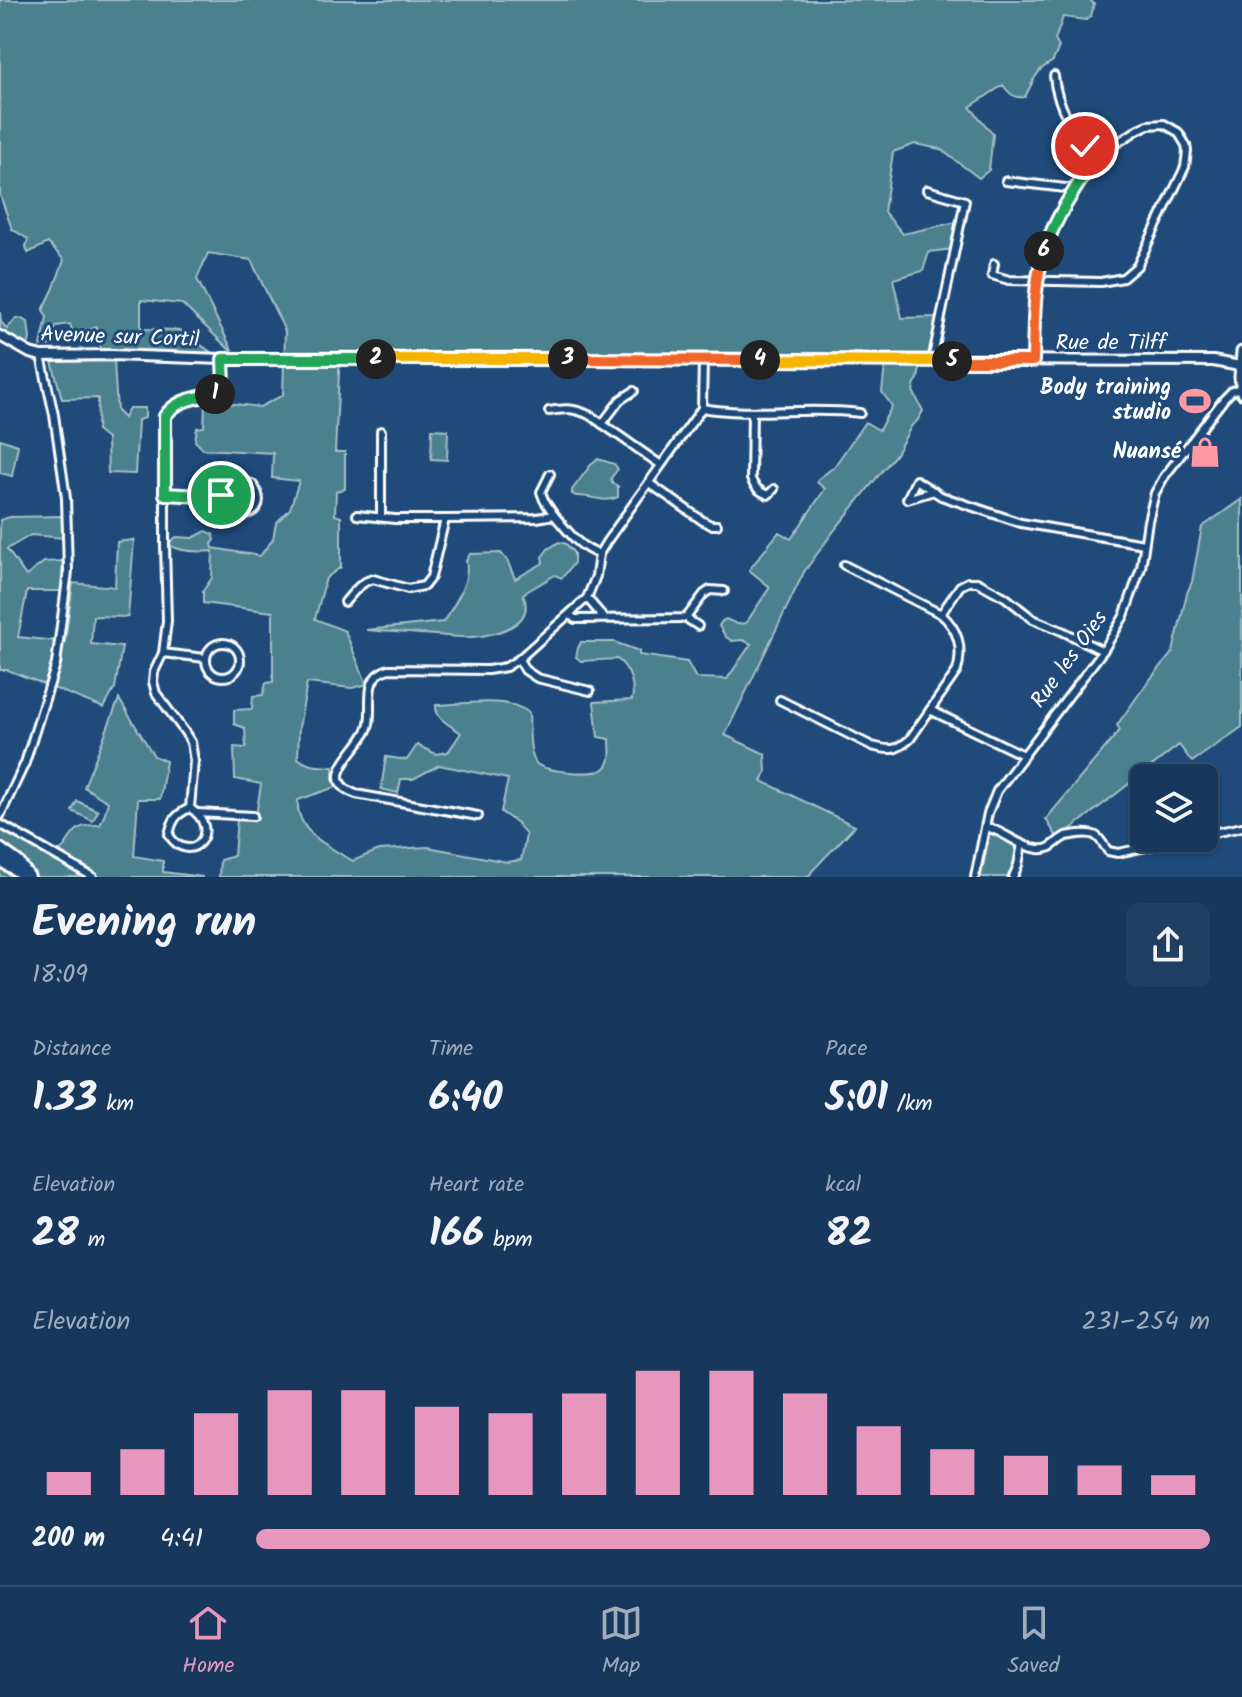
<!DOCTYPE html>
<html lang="en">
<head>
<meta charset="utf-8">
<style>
	body { margin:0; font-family:Kalam,sans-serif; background:#203f62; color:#f1f3f6; height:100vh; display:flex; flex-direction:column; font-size:30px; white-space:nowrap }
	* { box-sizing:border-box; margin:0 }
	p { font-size:26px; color:#9eacbb }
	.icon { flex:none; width:44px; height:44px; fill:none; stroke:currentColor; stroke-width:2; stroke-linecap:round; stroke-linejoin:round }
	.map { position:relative; height:877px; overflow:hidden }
	.sheet { display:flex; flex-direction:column; background:#17385c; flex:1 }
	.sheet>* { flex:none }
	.buttons { position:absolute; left:1130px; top:764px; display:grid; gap:16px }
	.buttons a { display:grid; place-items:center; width:88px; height:88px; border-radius:12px; background:#17385c; box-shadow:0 2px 6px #0004,0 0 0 2px #365272; font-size:40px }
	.pin { position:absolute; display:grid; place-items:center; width:68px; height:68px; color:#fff; margin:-34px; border:4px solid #fff; border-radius:50%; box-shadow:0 2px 8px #0007 }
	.km { position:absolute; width:40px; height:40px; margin:-20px; border-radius:50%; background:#222; color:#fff; font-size:22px; line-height:40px; text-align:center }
	.round { display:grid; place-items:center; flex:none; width:84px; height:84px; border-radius:12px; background:#203f62 }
	.overview { display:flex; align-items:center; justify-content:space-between; height:136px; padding:0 32px }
	h1 { font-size:44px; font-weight:800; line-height:60px }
	.figures { display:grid; grid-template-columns:repeat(3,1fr); gap:12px; height:136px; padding:8px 32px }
	.figures div { display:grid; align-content:center }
	.figures b { font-size:40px; font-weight:800 }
	.figures small { font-size:22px; font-weight:400 }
	.figures p { font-size:22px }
	.chart { height:224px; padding:16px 32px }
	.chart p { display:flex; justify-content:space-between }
	.chart svg { width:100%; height:144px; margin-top:8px; stroke:#e797bd; stroke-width:6 }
	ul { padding:0 32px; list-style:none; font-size:26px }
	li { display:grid; grid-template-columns:128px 96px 1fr; align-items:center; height:60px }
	li i { height:20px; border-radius:10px; background:#e797bd }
	.tabs { display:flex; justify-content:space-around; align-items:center; height:112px; border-top:2px solid #365272; background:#17385c; font-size:22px; color:#9eacbb }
	.tabs a { display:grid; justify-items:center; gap:4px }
	.tabs .selected { color:#e797bd }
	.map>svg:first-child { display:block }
	.green { fill:#4b808e; stroke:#a5c0c6; stroke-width:2 }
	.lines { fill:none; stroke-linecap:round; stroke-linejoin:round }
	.minor-casing { stroke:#fff; stroke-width:12 }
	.secondary-casing { stroke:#fff; stroke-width:14 }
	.primary-casing { stroke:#fff; stroke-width:15 }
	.motorway-casing { stroke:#fff; stroke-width:16 }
	.minor { stroke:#1f4a7a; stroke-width:6 }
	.secondary { stroke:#1f4a7a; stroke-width:8 }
	.primary { stroke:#1f4a7a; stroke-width:9 }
	.motorway { stroke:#1f4a7a; stroke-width:10 }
	.split-1-casing { stroke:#fff; stroke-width:16 }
	.split-2-casing { stroke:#fff; stroke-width:16 }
	.split-3-casing { stroke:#fff; stroke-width:16 }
	.split-4-casing { stroke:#fff; stroke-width:16 }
	.split-5-casing { stroke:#fff; stroke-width:16 }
	.split-6-casing { stroke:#fff; stroke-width:16 }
	.split-7-casing { stroke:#fff; stroke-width:16 }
	.split-1 { stroke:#22a559; stroke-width:10 }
	.split-2 { stroke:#22a559; stroke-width:10 }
	.split-3 { stroke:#f5b400; stroke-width:10 }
	.split-4 { stroke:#f0652b; stroke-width:10 }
	.split-5 { stroke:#f5b400; stroke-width:10 }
	.split-6 { stroke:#f0652b; stroke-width:10 }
	.split-7 { stroke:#22a559; stroke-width:10 }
	.labels { text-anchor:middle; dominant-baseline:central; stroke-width:6; stroke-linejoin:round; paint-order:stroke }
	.street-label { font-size:22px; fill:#fff; stroke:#1f4a7a }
	.poi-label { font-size:22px; font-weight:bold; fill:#fff; stroke:#1f4a7a; text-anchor:end }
</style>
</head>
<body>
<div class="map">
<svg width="1242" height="877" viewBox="0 0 1242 877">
	<rect width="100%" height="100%" fill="#1f4a7a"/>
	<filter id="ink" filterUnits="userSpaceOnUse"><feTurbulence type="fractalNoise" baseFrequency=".0125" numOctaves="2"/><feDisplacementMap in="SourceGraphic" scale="16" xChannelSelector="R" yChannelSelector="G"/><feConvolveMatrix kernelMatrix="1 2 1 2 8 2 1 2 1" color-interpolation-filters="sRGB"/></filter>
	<g filter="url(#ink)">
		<g class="green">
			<path d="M0 0H1090L1094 4 1091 16 1086 20 1063 17 1055 40 1059 47 1053 61 1041 69 1034 79 1025 97C1014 99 1009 93 1003 85L970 107 993 134 989 170 979 178 940 149 915 144 893 152 884 212 903 234 956 222 953 249 929 252 923 271 893 279 902 318 938 317 929 357 574 356 519 352 340 353 335 452H345V489L336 491 335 515 341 517V567L326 578 315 619 345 631 366 682 365 685 352 688 307 683 299 728 298 758C308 767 320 766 333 767V779L336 787 298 800C295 832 329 847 353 861L379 850 428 847 507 862 521 860 526 835 517 823 501 812 508 779 439 765 413 779H401L398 793 381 789 386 757 407 760 417 745 436 754 448 752 461 733C451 725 435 720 436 705 462 704 510 696 529 713 530 725 528 753 536 763 543 772 595 776 604 769 613 762 610 749 610 739L598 737 594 702 632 700C635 686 630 668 617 659L581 661 576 657 578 648 581 642H614L639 651V655L687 662 696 678 727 679 751 644 743 640 732 641 726 637 719 626 722 621 726 619 737 624 746 623 770 587 749 570 779 532 791 539 825 489 817 482 818 479 834 467 865 422 879 430 892 406 882 392 885 365 921 363 918 379 915 383 913 391 923 411 917 421 912 425 896 454 833 532 804 572 725 735 765 754 766 772 762 781 855 826 812 871 809 877H219L220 860 234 856 237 818 256 816 261 784 235 779 234 747 246 748 245 728 234 724V710L252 709 253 696 263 695 266 683 273 682V612L203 603V591L212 578 213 551C200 552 182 552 171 546L170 542 176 537 193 538 206 531 213 534 215 540 212 544 213 548 260 556 273 539 276 523 290 509 299 481 272 478 273 453 203 449 195 441 197 428 204 427 205 404 219 402 260 407 283 395 285 331 251 260 208 253 197 279 234 354 182 304 141 300V329L180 330 212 353 101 349 96 327 74 336 70 324 56 326 52 345 41 346 47 317 43 310 53 290 64 260 48 243 28 253 26 247 28 239 12 229 0 195Z"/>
			<polygon points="0,311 1,322 7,329 16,318 20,318 28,322 30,339 28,345 23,345 0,331"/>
			<polygon points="114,361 117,411 124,418 129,408 145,408 145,418 138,420 135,474 108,473 107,439 97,431 98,398 62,399 52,362"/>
			<polygon points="432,429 448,430 447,460 431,459"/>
			<polygon points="0,439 18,445 12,476 0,473"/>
			<path d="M598 459 614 464 618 469 611 478 612 483 618 486V497C603 504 591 495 576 496L572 494V490L593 462Z"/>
			<polygon points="1242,499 1242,727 1192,762 1179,745 1058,839 1046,819 1120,730 1117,725 1147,683 1173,652 1187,593 1192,582 1202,527"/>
			<polygon points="63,516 64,538 31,535 7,549 26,576 44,562 63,561 61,591 27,591 18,637 65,642 73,583 115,587 117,542 134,540 128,617 93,616 91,644 122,647 115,688 104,708 8,670 0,670 0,520 10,517"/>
			<path d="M559 542 566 544 574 553V563L562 578 555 575 523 594C537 625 496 635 472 637 460 638 447 636 435 635 412 633 389 632 366 630L443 622C454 606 471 581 466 561L470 554 501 553 507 560 515 579 543 563 542 557 548 549Z"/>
			<path d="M119 699 154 756 166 761 160 799H138L134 856 163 861V872L203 877H0V827L33 848 61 851C75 833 73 824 100 825L104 816 108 802 84 787Z"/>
			<polygon points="77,801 98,811 93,821 72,811"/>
			<path d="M990 832C1017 839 1025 852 1010 877H981Z"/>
		</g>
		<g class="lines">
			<defs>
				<g id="minor">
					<path d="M1054 76C1056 103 1075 139 1097 156"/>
					<polyline points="1006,181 1074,189"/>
					<polyline points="927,190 965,201 932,361"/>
					<polyline points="994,264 992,275 1009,280 1101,282 1123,278 1137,266 1185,167 1187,151 1186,145 1178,132 1164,124 1148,125 1139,129 1097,156 1074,189 1058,217 1042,259 1035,299 1033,361"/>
					<path d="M702 408C754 417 808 406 860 413"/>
					<path d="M549 411C566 408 575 408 591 416L661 465"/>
					<path d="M752 412 751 479C754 487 760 492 768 495L774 489"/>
					<polyline points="602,424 620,400 634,391"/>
					<polyline points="381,431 381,517"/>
					<polyline points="550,474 541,492 544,500 554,515"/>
					<path d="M240 481 252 484C267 502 256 519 233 513L220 497 229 486Z"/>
					<polyline points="649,483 703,521 711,525 717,525"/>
					<polyline points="934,491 907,499 916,480 941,496 1021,523 1144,544"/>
					<polyline points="165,494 220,497"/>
					<path d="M357 515 395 519H445L537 518 554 515C568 531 579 548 599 554"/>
					<polyline points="587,598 604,618"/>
					<path d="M345 602C353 593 360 582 373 579L408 589 424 586 431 577 445 519"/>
					<polyline points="941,614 960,586 968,582 977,582 1005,597 1033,619 1062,631 1103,651"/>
					<polyline points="570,615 575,619 686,618 704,594 710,590 724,591"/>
					<polyline points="686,618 698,626"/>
					<circle cx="223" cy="660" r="17"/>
					<polyline points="163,653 205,658"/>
					<polyline points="519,659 525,670 537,678 590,691"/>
					<path d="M780 700 872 746C891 751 896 751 910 739L957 671C963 648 959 630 941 614L844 565"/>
					<polyline points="930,710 1023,755"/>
					<path d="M190 808C176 814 172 820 169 835 190 868 224 830 190 808L194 761 191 742 184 731 156 693 153 682 154 672 163 653 167 621 165 546V416C181 392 208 404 224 386L223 359"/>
					<polyline points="198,813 253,816"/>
					<polyline points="0,816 25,763 56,664 68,571 66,498 54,415 41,356"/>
					<path d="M478 816 356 794C313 778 364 748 369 724 373 703 362 676 389 669L488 670 506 667 519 659 587 598 596 576 599 554 607 541 702 408 703 360"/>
					<polyline points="0,824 93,877"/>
					<path d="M986 827C1004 831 1019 847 1038 849 1052 851 1055 841 1066 836 1066 836 1078 834 1078 834 1098 832 1098 837 1108 851L1118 853 1190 838"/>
					<polyline points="1204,835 1242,827"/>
					<polyline points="975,877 988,813 997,791 1105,648 1124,616 1141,568 1148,521 1155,493 1164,477 1224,399 1232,391 1240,388"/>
					<polyline points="1013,877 1018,865 1022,844"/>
				</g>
				<polyline id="secondary" points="0,336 30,353 41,356 111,355 223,359 347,358 1213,361 1240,366"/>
				<polyline id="primary" points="1242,352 1240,377 1242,393"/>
				<g id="motorway">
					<polyline points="0,849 18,862 29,877"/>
					<polyline points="0,860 25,876"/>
				</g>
			</defs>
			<use href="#minor" class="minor-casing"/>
			<use href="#secondary" class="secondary-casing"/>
			<use href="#primary" class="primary-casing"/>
			<use href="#motorway" class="motorway-casing"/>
			<use href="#minor" class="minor"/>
			<use href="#secondary" class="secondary"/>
			<use href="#primary" class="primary"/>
			<use href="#motorway" class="motorway"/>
		</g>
	</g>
	<g class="lines" filter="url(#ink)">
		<defs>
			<path id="split-1" d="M215 394C196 398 177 399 165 416V494L220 497 221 495"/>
			<polyline id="split-2" points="215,394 224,386 223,359 376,359"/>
			<polyline id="split-3" points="376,359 568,359"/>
			<polyline id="split-4" points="568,359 760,360"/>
			<polyline id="split-5" points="760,360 952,361"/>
			<path id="split-6" d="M952 361H1033C1034 325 1033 287 1044 251"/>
			<path id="split-7" d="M1044 251C1056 216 1076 187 1097 156L1085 146"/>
		</defs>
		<use href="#split-1" class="split-1-casing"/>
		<use href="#split-2" class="split-2-casing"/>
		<use href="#split-3" class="split-3-casing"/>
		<use href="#split-4" class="split-4-casing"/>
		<use href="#split-5" class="split-5-casing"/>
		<use href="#split-6" class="split-6-casing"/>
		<use href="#split-7" class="split-7-casing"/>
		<use href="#split-1" class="split-1"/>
		<use href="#split-2" class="split-2"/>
		<use href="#split-3" class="split-3"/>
		<use href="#split-4" class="split-4"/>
		<use href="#split-5" class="split-5"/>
		<use href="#split-6" class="split-6"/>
		<use href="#split-7" class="split-7"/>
	</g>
	<defs>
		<symbol id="stadium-bare" viewBox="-9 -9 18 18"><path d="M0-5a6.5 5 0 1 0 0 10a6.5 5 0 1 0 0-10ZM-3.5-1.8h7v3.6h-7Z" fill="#ff9aa2" stroke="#1f4a7a" stroke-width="2.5" paint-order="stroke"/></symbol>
		<symbol id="shop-bare" viewBox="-9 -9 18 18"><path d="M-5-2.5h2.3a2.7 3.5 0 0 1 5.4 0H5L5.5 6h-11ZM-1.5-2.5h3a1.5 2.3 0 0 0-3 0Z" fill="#ff9aa2" stroke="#1f4a7a" stroke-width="2.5" paint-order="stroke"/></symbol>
	</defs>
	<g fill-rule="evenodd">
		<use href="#stadium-bare" x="1173" y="379" width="44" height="44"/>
		<use href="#shop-bare" x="1183" y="430" width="44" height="44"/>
	</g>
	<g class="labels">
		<g class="street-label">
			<text transform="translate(120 338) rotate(2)">Avenue sur Cortil</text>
			<text x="1111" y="343">Rue de Tilff</text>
			<text transform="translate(1070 660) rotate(-54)">Rue les Oies</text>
		</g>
		<g class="poi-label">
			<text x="1171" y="388">Body training<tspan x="1171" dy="25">studio</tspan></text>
			<text x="1181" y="452">Nuansé</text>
		</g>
	</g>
</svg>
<div class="buttons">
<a><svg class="icon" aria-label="layers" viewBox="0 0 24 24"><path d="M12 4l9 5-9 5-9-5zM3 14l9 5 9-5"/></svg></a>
</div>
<div class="pin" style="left:221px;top:495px;background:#1e9e55"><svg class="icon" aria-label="arrive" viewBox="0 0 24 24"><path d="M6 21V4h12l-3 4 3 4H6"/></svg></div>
<div class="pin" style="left:1085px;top:146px;background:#d93025"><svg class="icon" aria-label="check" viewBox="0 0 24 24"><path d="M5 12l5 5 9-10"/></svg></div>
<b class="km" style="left:215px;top:394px">1</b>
<b class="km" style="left:376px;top:359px">2</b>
<b class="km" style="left:568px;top:359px">3</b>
<b class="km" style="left:760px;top:360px">4</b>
<b class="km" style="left:952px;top:361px">5</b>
<b class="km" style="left:1044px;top:251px">6</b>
</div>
<section class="sheet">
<div class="overview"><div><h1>Evening run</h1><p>18:09</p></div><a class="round"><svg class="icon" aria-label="share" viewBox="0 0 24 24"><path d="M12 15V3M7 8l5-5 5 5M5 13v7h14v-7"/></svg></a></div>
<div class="figures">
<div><p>Distance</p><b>1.33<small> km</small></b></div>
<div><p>Time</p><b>6:40</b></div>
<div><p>Pace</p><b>5:01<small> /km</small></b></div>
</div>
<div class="figures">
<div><p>Elevation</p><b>28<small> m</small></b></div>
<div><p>Heart rate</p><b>166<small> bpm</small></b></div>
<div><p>kcal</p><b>82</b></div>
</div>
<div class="chart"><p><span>Elevation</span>231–254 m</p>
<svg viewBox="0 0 160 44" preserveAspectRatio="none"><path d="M5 44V37M15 44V30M25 44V19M35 44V12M45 44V12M55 44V17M65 44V19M75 44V13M85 44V6M95 44V6M105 44V13M115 44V23M125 44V30M135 44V32M145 44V35M155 44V38"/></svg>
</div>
<ul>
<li><b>200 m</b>4:41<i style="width:100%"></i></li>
</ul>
</section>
<nav class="tabs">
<a class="selected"><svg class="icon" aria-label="home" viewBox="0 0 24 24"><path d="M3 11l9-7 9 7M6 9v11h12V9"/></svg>Home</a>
<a><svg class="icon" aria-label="map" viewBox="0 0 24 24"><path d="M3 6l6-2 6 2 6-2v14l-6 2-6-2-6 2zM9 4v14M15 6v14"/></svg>Map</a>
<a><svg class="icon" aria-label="saved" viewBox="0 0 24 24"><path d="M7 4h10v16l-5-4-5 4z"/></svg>Saved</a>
</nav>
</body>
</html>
